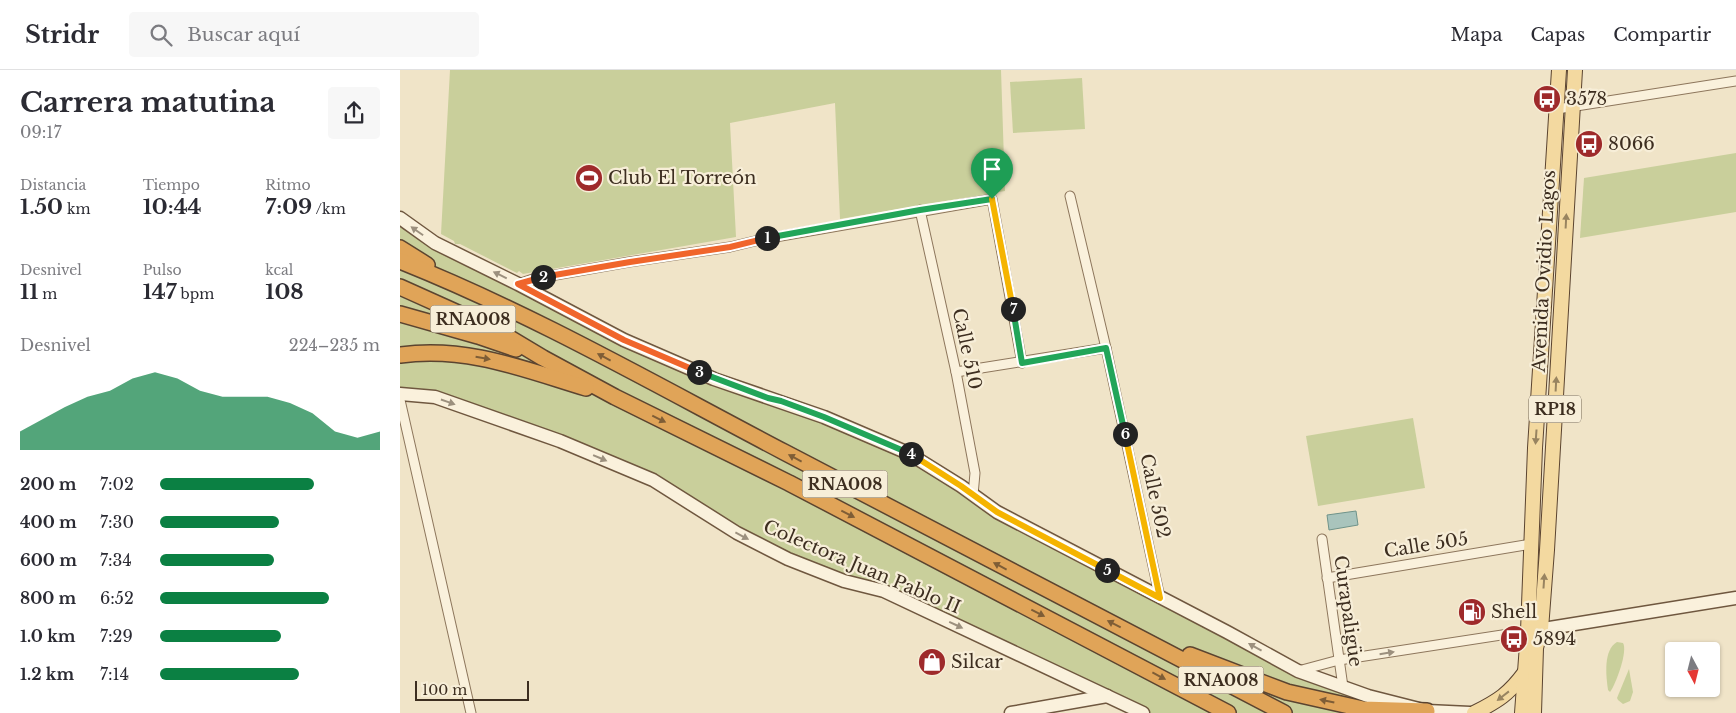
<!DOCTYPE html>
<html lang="es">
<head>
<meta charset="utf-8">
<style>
	body { margin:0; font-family:"Libre Baskerville",serif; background:#f7f7f7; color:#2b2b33; height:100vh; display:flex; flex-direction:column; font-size:19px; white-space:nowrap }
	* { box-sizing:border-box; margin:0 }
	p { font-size:16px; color:#7c7c81 }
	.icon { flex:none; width:28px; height:28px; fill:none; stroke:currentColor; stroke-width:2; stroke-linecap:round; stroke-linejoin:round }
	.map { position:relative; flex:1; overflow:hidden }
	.drawer { display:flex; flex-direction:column; background:#fff; width:400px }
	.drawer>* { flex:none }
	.needle { width:32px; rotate:173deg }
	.fabs { position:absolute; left:1265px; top:572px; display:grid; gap:10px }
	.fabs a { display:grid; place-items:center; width:55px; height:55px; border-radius:5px; background:#fff; box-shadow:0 1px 4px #0004; font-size:25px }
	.scale { position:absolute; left:15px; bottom:12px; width:114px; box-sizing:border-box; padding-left:5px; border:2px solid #3d2e20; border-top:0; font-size:14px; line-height:18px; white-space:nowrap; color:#3d2e20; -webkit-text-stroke:4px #f7eed8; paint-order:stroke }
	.pin { position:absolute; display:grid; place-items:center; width:42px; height:42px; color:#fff; margin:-51px -21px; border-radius:50% 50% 50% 0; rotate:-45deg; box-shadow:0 0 5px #0007 }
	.pin .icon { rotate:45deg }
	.km { position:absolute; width:25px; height:25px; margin:-12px; border-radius:50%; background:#222; color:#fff; font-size:14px; line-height:25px; text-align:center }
	.round { display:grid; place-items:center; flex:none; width:52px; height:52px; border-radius:5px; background:#f7f7f7 }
	.summary { display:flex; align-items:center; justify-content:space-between; height:85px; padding:0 20px }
	h1 { font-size:28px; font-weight:800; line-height:38px }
	.figures { display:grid; grid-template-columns:repeat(3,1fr); gap:8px; height:85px; padding:5px 20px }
	.figures div { display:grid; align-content:center }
	.figures b { font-size:21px; font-weight:800 }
	.figures small { font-size:14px; font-weight:400 }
	.figures p { font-size:14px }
	.chart { height:140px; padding:10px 20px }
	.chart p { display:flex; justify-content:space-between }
	.chart svg { width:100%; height:90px; margin-top:5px; fill:#0b8043; opacity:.7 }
	ul { padding:0 20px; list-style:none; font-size:16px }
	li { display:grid; grid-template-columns:80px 60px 1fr; align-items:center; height:38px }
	li i { height:12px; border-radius:6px; background:#0b8043 }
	header { display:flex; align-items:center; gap:30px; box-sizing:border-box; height:70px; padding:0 25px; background:#fff; border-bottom:1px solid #e1e1e2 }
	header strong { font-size:24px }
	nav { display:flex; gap:28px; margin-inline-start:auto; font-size:18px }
	.search { width:350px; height:45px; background:#f7f7f7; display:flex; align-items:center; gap:12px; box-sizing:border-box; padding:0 18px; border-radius:5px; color:#7c7c81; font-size:19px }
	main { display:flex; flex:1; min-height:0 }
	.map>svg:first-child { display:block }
	.green { fill:#c9cf9b }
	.water { fill:#a9c4bc; stroke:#6f938a }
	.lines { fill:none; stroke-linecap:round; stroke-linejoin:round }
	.street-casing { stroke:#8d765c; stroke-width:11 }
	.secondary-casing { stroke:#6f573f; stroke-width:15 }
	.primary-casing { stroke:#5b4430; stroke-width:16 }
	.highway-casing { stroke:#5b4430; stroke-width:18 }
	.street { stroke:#faf1dc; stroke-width:9 }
	.secondary { stroke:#faf1dc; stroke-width:12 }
	.primary { stroke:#f3d9a0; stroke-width:14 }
	.highway { stroke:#e0a458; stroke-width:15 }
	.oneway { fill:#988460 }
	.oneway2 { fill:#9c907e }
	.oneway3 { fill:#7e5d36 }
	.split-1-casing { stroke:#fff; stroke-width:10 }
	.split-2-casing { stroke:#fff; stroke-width:10 }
	.split-3-casing { stroke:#fff; stroke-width:10 }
	.split-4-casing { stroke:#fff; stroke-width:10 }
	.split-5-casing { stroke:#fff; stroke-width:10 }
	.split-6-casing { stroke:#fff; stroke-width:10 }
	.split-7-casing { stroke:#fff; stroke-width:10 }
	.split-8-casing { stroke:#fff; stroke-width:10 }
	.split-1 { stroke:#22a559; stroke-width:6 }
	.split-2 { stroke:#f0652b; stroke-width:6 }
	.split-3 { stroke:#f0652b; stroke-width:6 }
	.split-4 { stroke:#22a559; stroke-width:6 }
	.split-5 { stroke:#f5b400; stroke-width:6 }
	.split-6 { stroke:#f5b400; stroke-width:6 }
	.split-7 { stroke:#22a559; stroke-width:6 }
	.split-8 { stroke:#f5b400; stroke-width:6 }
	.labels { text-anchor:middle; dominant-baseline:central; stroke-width:4.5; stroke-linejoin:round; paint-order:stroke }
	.shield { fill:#f7eed8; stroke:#756857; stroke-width:1 }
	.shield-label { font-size:16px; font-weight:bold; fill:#3d2e20 }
	.poi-label { font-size:18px; fill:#3d2e20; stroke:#f7eed8; text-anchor:start }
	.street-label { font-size:18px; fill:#3d2e20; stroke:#f7eed8 }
</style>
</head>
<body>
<header>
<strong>Stridr</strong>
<div class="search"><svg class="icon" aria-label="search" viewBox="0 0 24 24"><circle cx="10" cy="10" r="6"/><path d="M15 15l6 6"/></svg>Buscar aquí</div>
<nav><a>Mapa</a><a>Capas</a><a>Compartir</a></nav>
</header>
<main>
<section class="drawer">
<div class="summary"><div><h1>Carrera matutina</h1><p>09:17</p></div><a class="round"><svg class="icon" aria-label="share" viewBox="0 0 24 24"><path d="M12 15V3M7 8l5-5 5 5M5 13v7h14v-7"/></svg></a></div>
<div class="figures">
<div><p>Distancia</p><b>1.50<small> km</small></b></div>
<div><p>Tiempo</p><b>10:44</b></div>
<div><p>Ritmo</p><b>7:09<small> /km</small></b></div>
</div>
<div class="figures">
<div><p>Desnivel</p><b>11<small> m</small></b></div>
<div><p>Pulso</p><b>147<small> bpm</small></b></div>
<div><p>kcal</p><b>108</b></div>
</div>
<div class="chart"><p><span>Desnivel</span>224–235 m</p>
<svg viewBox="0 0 160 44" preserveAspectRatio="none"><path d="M0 44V35L10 29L20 23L30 18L40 15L50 9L60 6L70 9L80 15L90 18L100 18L110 18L120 21L130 26L140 35L150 38L160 35V44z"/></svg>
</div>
<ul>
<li><b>200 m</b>7:02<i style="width:70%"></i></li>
<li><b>400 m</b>7:30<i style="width:54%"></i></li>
<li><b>600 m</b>7:34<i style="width:52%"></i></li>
<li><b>800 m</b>6:52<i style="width:77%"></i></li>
<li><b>1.0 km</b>7:29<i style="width:55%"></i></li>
<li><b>1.2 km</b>7:14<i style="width:63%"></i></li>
</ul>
</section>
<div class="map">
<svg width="1336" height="643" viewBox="0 0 1336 643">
	<rect width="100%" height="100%" fill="#f0e4c8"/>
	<g class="green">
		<polygon points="50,0 601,0 605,121 440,149 435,33 330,53 336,167 123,204 119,201 117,203 60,174 55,174 54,171 41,164"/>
		<polygon points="682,8 685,59 613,63 610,12"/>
		<polygon points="1336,83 1336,142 1180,168 1184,108"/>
		<polygon points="0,148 224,270 424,347 561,416 827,562 968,626 1070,643 743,643 484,521 388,489 253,410 35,327 0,324"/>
		<polygon points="1013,348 1025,418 918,436 906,366"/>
		<path d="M1217 572 1223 573C1228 581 1216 614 1210 622L1208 620C1206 606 1203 580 1217 572Z"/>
		<polygon points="1229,599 1233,622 1230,631 1223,634 1218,630 1217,628"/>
	</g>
	<polygon class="water" points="956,441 958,455 929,460 927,445"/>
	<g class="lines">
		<defs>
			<g id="street">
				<polyline points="1157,39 1336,11"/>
				<polyline points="670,126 706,278 760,528"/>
				<polyline points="520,140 556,302 575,403 573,425"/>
				<polyline points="118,214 133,209 229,192 330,177 359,170 592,129 622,293"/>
				<polyline points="556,302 706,278"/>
				<polyline points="0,330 71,643"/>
				<polyline points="922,469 943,617"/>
				<polyline points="927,508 1131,474"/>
				<polyline points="898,601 939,590 1128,561"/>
			</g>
			<g id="secondary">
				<polyline points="0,148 35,173 118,214 224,270 314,309 424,347 508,383 561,416 597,442 827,562 898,601 968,626 1027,641 1070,643"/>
				<polyline points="0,324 35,327 160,371 253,410 337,463 388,489 444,511 484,521 743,643"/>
				<polyline points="1131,561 1336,528"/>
				<polyline points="611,643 707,626"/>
			</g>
			<g id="primary">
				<path d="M1074 643C1098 631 1109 624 1125 602"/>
				<polyline points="1122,643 1128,561 1135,378 1159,0"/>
				<polyline points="1134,643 1136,578 1141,559 1147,480 1175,0"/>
			</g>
			<g id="highway">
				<polyline points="0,178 27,195"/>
				<path d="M0 191C133 244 258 316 384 382 551 470 718 556 884 643"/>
				<polyline points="0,217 98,261 143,288 215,327 389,413 828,643"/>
				<polyline points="0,244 78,266 116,279"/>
				<path d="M0 285C68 276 123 299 186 318"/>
				<polyline points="790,585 887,622 963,639 1027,641"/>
			</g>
		</defs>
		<use href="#street" class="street-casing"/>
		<use href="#secondary" class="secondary-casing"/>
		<use href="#primary" class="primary-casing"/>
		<use href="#highway" class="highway-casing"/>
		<use href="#street" class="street"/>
		<use href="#secondary" class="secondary"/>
		<use href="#primary" class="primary"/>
		<use href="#highway" class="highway"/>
	</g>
	<defs><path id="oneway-solid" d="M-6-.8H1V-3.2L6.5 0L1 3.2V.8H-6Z" transform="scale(1.25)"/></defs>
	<g class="oneway">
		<use href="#oneway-solid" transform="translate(1166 151) rotate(-87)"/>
		<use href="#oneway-solid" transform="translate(1156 314) rotate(-87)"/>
		<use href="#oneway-solid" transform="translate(1136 367) rotate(94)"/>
		<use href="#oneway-solid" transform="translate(1144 511) rotate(-86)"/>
		<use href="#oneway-solid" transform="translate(1103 626) rotate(142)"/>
	</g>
	<g class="oneway2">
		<use href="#oneway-solid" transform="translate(17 161) rotate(-145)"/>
		<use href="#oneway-solid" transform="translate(100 205) rotate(-154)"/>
		<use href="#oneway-solid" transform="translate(48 332) rotate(19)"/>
		<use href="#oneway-solid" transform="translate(200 388) rotate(23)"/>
		<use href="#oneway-solid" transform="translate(342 466) rotate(28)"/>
		<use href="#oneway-solid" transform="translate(556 555) rotate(25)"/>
		<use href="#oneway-solid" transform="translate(855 577) rotate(-151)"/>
		<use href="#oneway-solid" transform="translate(987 583) rotate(-9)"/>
	</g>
	<g class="oneway3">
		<use href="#oneway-solid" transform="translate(204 287) rotate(-152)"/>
		<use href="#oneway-solid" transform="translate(83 288) rotate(10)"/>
		<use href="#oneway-solid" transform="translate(259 349) rotate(26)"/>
		<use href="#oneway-solid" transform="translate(395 388) rotate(-152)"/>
		<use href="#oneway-solid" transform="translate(448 444) rotate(27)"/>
		<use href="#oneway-solid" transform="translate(600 496) rotate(-152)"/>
		<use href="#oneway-solid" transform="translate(638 543) rotate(27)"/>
		<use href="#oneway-solid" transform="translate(714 554) rotate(-153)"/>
		<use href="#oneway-solid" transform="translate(759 606) rotate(28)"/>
		<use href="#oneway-solid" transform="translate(927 631) rotate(-168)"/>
	</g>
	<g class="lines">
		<defs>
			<polyline id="split-1" points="367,168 520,140 592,129"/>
			<polyline id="split-2" points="143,207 230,192 330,177 367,168"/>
			<polyline id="split-3" points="143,207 118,214 224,270 299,302"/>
			<polyline id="split-4" points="299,302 368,328 381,331 424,347 511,384"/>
			<polyline id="split-5" points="511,384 561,416 597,442 707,500"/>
			<polyline id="split-6" points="707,500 760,528 725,364"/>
			<polyline id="split-7" points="613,239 622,293 706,278 725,364"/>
			<polyline id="split-8" points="592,129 613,239"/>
		</defs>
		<use href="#split-1" class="split-1-casing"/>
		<use href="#split-2" class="split-2-casing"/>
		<use href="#split-3" class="split-3-casing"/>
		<use href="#split-4" class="split-4-casing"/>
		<use href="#split-5" class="split-5-casing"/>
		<use href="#split-6" class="split-6-casing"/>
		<use href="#split-7" class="split-7-casing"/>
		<use href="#split-8" class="split-8-casing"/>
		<use href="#split-1" class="split-1"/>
		<use href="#split-2" class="split-2"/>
		<use href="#split-3" class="split-3"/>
		<use href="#split-4" class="split-4"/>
		<use href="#split-5" class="split-5"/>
		<use href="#split-6" class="split-6"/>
		<use href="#split-7" class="split-7"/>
		<use href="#split-8" class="split-8"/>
	</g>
	<defs>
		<symbol id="bus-disc" viewBox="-11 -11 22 22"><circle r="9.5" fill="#9e2a2b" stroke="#f7eed8"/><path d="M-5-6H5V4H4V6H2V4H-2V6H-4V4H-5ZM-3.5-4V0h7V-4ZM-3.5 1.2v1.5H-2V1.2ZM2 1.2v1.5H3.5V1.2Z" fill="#fff"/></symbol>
		<symbol id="stadium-disc" viewBox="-11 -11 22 22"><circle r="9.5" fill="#9e2a2b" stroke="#f7eed8"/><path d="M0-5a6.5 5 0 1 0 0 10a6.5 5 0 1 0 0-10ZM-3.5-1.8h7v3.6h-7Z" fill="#fff"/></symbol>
		<symbol id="fuel-disc" viewBox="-11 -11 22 22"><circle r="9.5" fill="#9e2a2b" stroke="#f7eed8"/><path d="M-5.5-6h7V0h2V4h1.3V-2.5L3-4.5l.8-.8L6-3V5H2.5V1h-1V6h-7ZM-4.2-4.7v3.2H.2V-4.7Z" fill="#fff"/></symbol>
		<symbol id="shop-disc" viewBox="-11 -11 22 22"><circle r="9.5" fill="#9e2a2b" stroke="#f7eed8"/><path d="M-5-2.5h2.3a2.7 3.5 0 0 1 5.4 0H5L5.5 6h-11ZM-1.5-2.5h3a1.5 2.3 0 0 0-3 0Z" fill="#fff"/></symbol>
	</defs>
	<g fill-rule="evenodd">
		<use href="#bus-disc" x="1131" y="13" width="32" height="32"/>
		<use href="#bus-disc" x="1173" y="58" width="32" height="32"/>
		<use href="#stadium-disc" x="173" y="92" width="32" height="32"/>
		<use href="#fuel-disc" x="1056" y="526" width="32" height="32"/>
		<use href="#bus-disc" x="1098" y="553" width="32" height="32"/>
		<use href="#shop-disc" x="516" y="576" width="32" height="32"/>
	</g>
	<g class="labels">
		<g class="shield">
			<rect x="30.5" y="235.5" width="85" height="27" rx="4"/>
			<rect x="1129" y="325.5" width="52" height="27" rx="4"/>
			<rect x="402.5" y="400.5" width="85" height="27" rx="4"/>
			<rect x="778.5" y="596.5" width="85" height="27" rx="4"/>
		</g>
		<g class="shield-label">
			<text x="73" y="249">RNA008</text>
			<text x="1155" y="339">RP18</text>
			<text x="445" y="414">RNA008</text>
			<text x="821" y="610">RNA008</text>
		</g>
		<g class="poi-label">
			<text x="1166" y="29">3578</text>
			<text x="1208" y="74">8066</text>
			<text x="208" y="108">Club El Torreón</text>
			<text x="1091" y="542">Shell</text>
			<text x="1133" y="569">5894</text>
			<text x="551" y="592">Silcar</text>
		</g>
		<g class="street-label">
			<text transform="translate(1144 201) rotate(-87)">Avenida Ovidio Lagos</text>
			<text transform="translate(567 279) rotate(78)">Calle 510</text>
			<text transform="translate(755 426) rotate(78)">Calle 502</text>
			<text transform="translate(1026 475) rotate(-9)">Calle 505</text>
			<text transform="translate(462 497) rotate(23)">Colectora Juan Pablo II</text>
			<text transform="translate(948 541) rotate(82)">Curapaligüe</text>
		</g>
	</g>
</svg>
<div class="fabs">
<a><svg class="needle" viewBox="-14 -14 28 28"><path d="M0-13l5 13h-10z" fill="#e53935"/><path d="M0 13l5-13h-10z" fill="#7c7c81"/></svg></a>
</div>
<div class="scale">100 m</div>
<div class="pin" style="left:592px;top:129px;background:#1e9e55"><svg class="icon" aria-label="arrive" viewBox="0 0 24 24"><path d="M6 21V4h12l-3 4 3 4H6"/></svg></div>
<b class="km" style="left:367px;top:168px">1</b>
<b class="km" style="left:143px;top:207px">2</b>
<b class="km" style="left:299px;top:302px">3</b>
<b class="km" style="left:511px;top:384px">4</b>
<b class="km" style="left:707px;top:500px">5</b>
<b class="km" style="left:725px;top:364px">6</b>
<b class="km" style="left:613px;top:239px">7</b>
</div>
</main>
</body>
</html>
